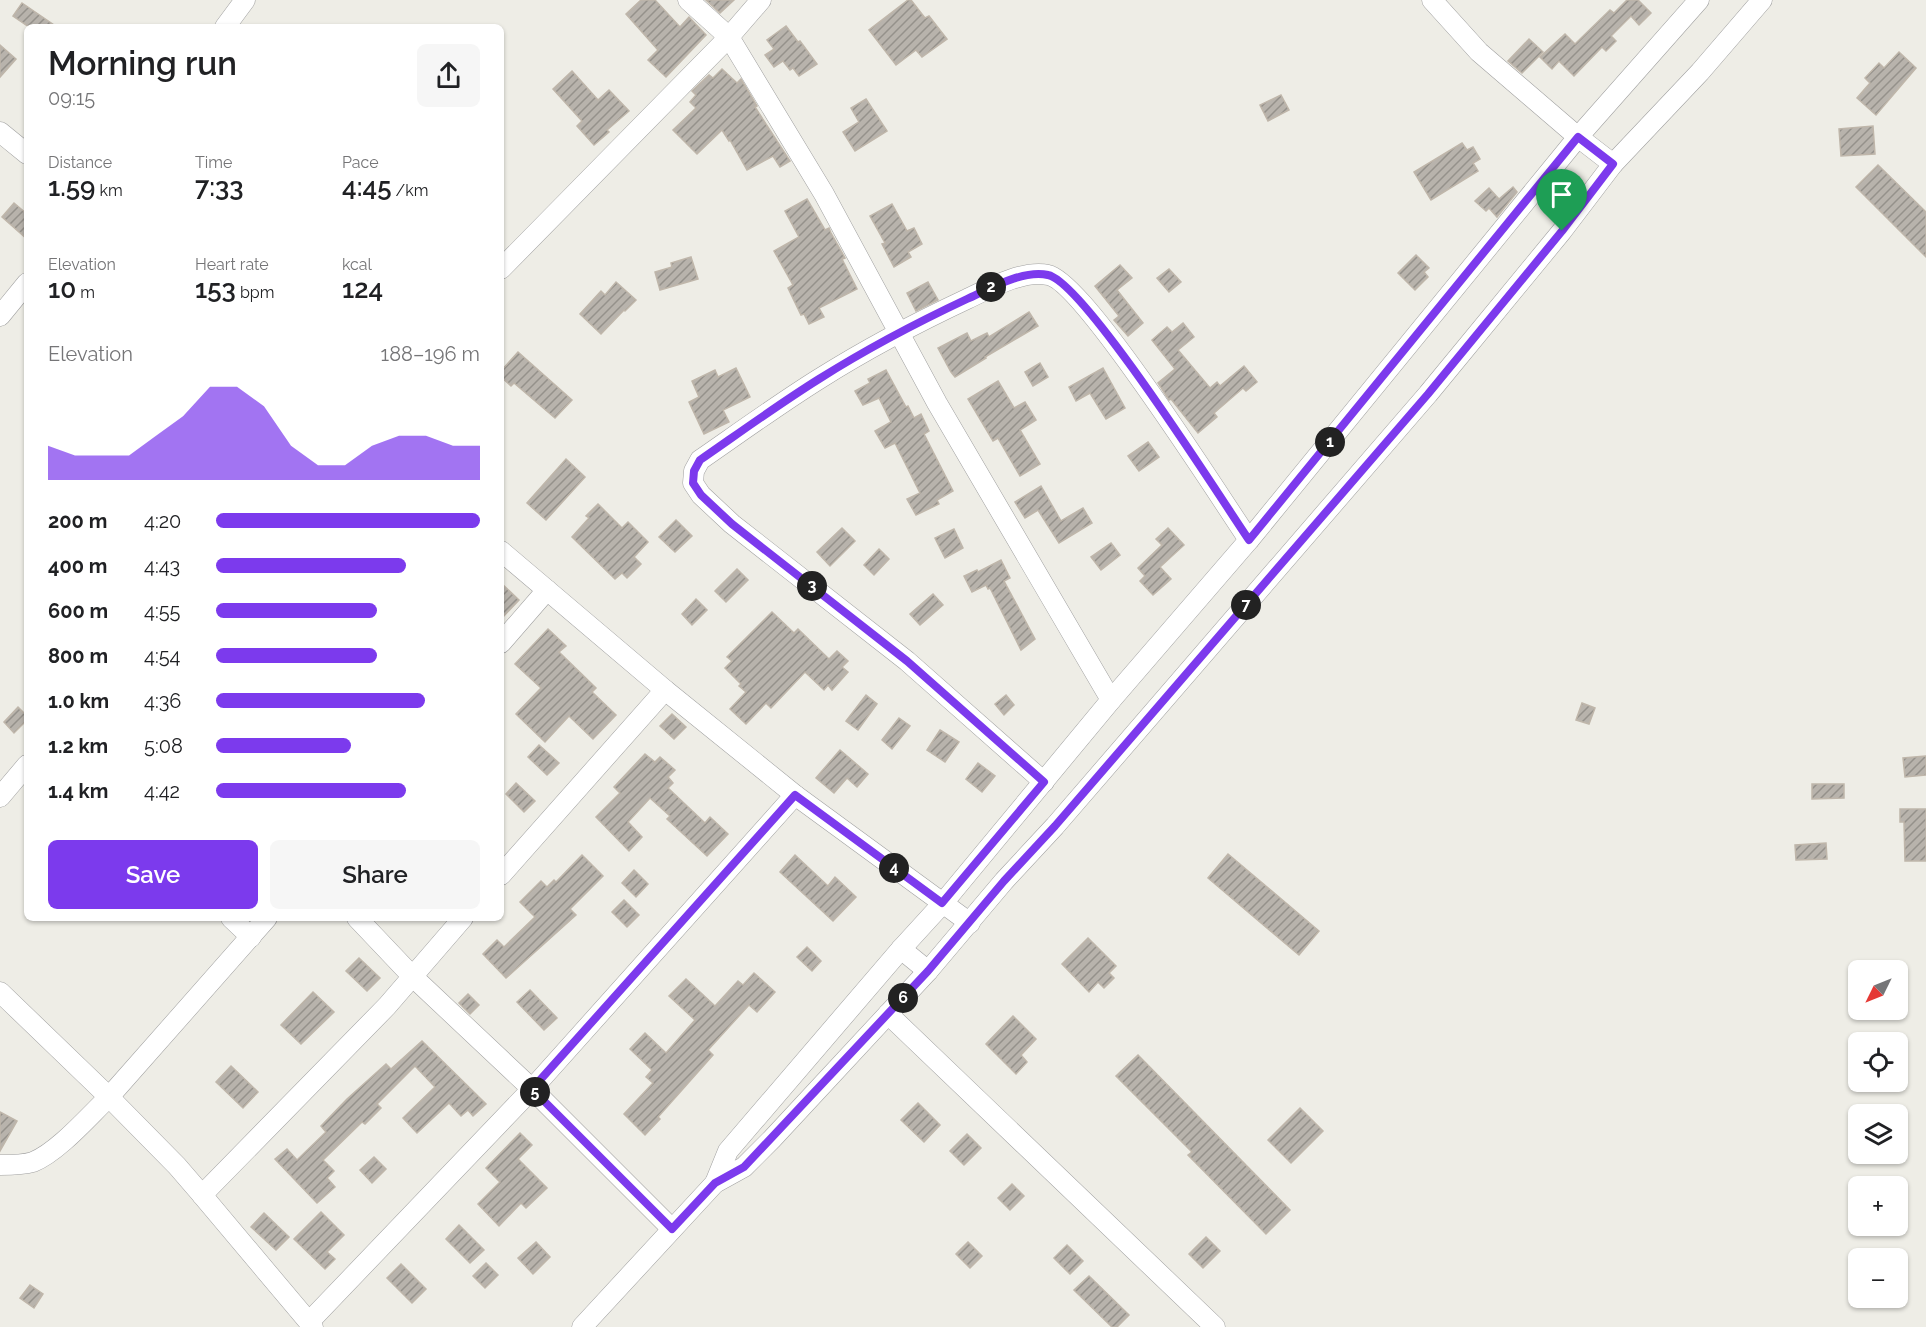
<!DOCTYPE html>
<html lang="en">
<head>
<meta charset="utf-8">
<style>
	body { margin:0; font-family:Raleway,sans-serif; background:#f6f6f6; color:#202124; height:100vh; display:flex; flex-direction:column; font-size:22px; white-space:nowrap }
	* { box-sizing:border-box; margin:0 }
	p { font-size:20px; color:#757577 }
	.icon { flex:none; width:33px; height:33px; fill:none; stroke:currentColor; stroke-width:2; stroke-linecap:round; stroke-linejoin:round }
	.map { position:relative; flex:1; overflow:hidden }
	.details { position:absolute; left:24px; top:24px; width:480px; height:897px; display:flex; flex-direction:column; background:#fff; border-radius:9px; box-shadow:0 2px 4px #0004 }
	.details>* { flex:none }
	.needle { width:39px; rotate:227deg }
	.tools { position:absolute; left:1848px; top:960px; display:grid; gap:12px }
	.tools a { display:grid; place-items:center; width:60px; height:60px; border-radius:9px; background:#fff; box-shadow:0 2px 4px #0004; font-size:30px }
	.pin { position:absolute; display:grid; place-items:center; width:51px; height:51px; color:#fff; margin:-62px -26px; border-radius:50% 50% 50% 0; rotate:-45deg; box-shadow:0 0 6px #0007 }
	.pin .icon { rotate:45deg }
	.km { position:absolute; width:30px; height:30px; margin:-15px; border-radius:50%; background:#222; color:#fff; font-size:16px; line-height:30px; text-align:center }
	.round { display:grid; place-items:center; flex:none; width:63px; height:63px; border-radius:9px; background:#f6f6f6 }
	.headline { display:flex; align-items:center; justify-content:space-between; height:102px; padding:0 24px }
	h1 { font-size:33px; font-weight:600; line-height:45px }
	.figures { display:grid; grid-template-columns:repeat(3,1fr); gap:9px; height:102px; padding:6px 24px }
	.figures div { display:grid; align-content:center }
	.figures b { font-size:26px; font-weight:600 }
	.figures small { font-size:16px; font-weight:400 }
	.figures p { font-size:16px }
	.chart { height:168px; padding:12px 24px }
	.chart p { display:flex; justify-content:space-between }
	.chart svg { width:100%; height:108px; margin-top:6px; fill:#7c3aed; opacity:.7 }
	.button { display:flex; gap:12px; margin-top:auto; padding:12px 24px }
	.button a { flex:1; height:69px; border-radius:9px; background:#7c3aed; color:#fff; font-size:24px; font-weight:600; line-height:69px; text-align:center }
	.button a+a { background:#f6f6f6; color:#202124 }
	ul { padding:0 24px; list-style:none; font-size:20px }
	li { display:grid; grid-template-columns:96px 72px 1fr; align-items:center; height:45px }
	li i { height:15px; border-radius:8px; background:#7c3aed }
	.map>svg:first-child { display:block }
	.building { fill:url(#building-hatch); stroke:#bfb6aa; stroke-width:1.5 }
	.lines { fill:none; stroke-linecap:round; stroke-linejoin:round }
	.minor-casing { stroke:#a0a0a0; stroke-width:21 }
	.minor { stroke:#fff; stroke-width:20 }
	.route-casing { stroke:#fff; stroke-width:12 }
	.route { stroke:#7c3aed; stroke-width:8 }
</style>
</head>
<body>
<div class="map">
<svg width="1926" height="1327" viewBox="0 0 1926 1327">
	<defs>
		<pattern id="building-hatch" width="6" height="6" patternUnits="userSpaceOnUse" patternTransform="scale(1.5)"><rect width="6" height="6" fill="#b8b3ac"/><path d="M-1 1l2-2M0 6l6-6M5 7l2-2" fill="none" stroke="#95918b"/></pattern>
	</defs>
	<rect width="100%" height="100%" fill="#eeede6"/>
	<g class="building">
		<polygon points="641,0 655,0 680,27 689,17 706,35 666,77 648,60 658,50 626,14"/>
		<polygon points="706,0 734,0 720,13"/>
		<polygon points="908,0 911,0 925,18 929,16 947,39 922,57 916,50 896,65 869,30"/>
		<polygon points="1627,0 1638,0 1651,13 1639,25 1631,16 1611,36 1616,41 1606,51 1602,47 1574,76 1559,61 1552,69 1540,57 1565,34 1575,44 1610,10 1614,13"/>
		<polygon points="22,3 57,27 29,27 13,16"/>
		<polygon points="786,26 798,42 800,41 817,64 799,76 793,68 790,70 783,61 774,67 765,55 774,49 767,40"/>
		<polygon points="1529,39 1543,52 1522,73 1508,61"/>
		<polygon points="0,45 16,59 0,77"/>
		<polygon points="1899,52 1916,68 1876,115 1857,98 1870,83 1865,78 1879,63 1884,68"/>
		<polygon points="722,69 737,83 741,79 757,106 755,107 790,161 780,167 773,156 747,170 730,140 729,141 722,130 697,154 673,130 696,108 690,102 696,95 692,91 709,75 713,78"/>
		<polygon points="572,71 598,100 609,90 629,111 607,130 609,132 594,145 577,126 582,121 553,89"/>
		<polygon points="1281,95 1289,110 1268,121 1260,105"/>
		<polygon points="866,99 887,131 855,151 843,132 859,122 851,108"/>
		<polygon points="1873,126 1875,154 1841,156 1839,129"/>
		<polygon points="1462,143 1467,150 1473,147 1480,159 1473,163 1478,171 1431,200 1414,172"/>
		<polygon points="1878,165 1926,212 1926,257 1856,187"/>
		<polygon points="1513,187 1517,192 1497,217 1489,208 1486,211 1475,201 1489,188 1499,199"/>
		<polygon points="807,199 825,230 829,228 831,233 845,258 842,259 857,289 819,308 824,317 809,324 804,314 801,315 788,288 793,285 774,251 799,237 785,211"/>
		<polygon points="14,203 27,214 27,239 2,217"/>
		<polygon points="892,204 907,231 914,228 922,244 908,252 911,257 894,267 882,244 885,243 870,216"/>
		<polygon points="1416,255 1429,268 1424,272 1428,277 1415,290 1398,273"/>
		<polygon points="691,257 698,279 660,290 655,272 672,267 671,263"/>
		<polygon points="1120,265 1132,278 1117,290 1143,323 1128,336 1114,320 1119,316 1095,286"/>
		<polygon points="1169,269 1181,282 1169,292 1157,278"/>
		<polygon points="616,282 636,300 625,311 624,310 601,334 580,314 601,291 605,295"/>
		<polygon points="928,282 938,300 916,311 907,293"/>
		<polygon points="1029,312 1038,326 985,357 986,358 955,377 951,372 938,348 967,333 971,341 987,333 989,337"/>
		<polygon points="1183,323 1194,337 1178,350 1210,388 1217,382 1220,386 1244,366 1257,382 1246,391 1243,388 1214,413 1217,417 1198,433 1171,399 1169,400 1158,383 1175,369 1152,340 1167,327 1172,332"/>
		<polygon points="518,352 572,400 555,418 514,383 511,386 501,377 501,371"/>
		<polygon points="1040,363 1048,377 1033,386 1025,372"/>
		<polygon points="736,368 750,397 723,410 729,422 704,434 689,402 699,397 692,381 715,370 718,377"/>
		<polygon points="1103,368 1125,408 1106,419 1090,393 1076,401 1069,387"/>
		<polygon points="886,370 906,407 908,406 914,418 921,414 929,431 924,434 953,491 937,500 939,504 916,515 907,499 920,493 895,443 885,448 875,431 891,422 879,398 863,405 855,391 870,383 868,379"/>
		<polygon points="998,381 1014,408 1025,402 1036,420 1020,430 1040,464 1020,476 998,438 993,441 968,399"/>
		<polygon points="1148,442 1159,457 1139,471 1128,456"/>
		<polygon points="566,459 585,477 546,520 527,503"/>
		<polygon points="1041,486 1061,521 1083,508 1092,523 1059,543 1038,510 1025,518 1015,502"/>
		<polygon points="598,504 622,528 628,522 648,542 634,557 641,564 627,578 622,573 615,579 572,537 589,518 586,516"/>
		<polygon points="676,520 692,536 675,552 659,537"/>
		<polygon points="842,528 855,541 830,566 817,552"/>
		<polygon points="1168,528 1184,545 1160,567 1171,579 1153,595 1140,581 1145,576 1138,568 1162,545 1156,539"/>
		<polygon points="954,529 963,548 945,558 935,538"/>
		<polygon points="1111,543 1120,555 1101,570 1091,557"/>
		<polygon points="879,549 889,559 874,575 864,565"/>
		<polygon points="1001,560 1010,578 1004,581 1035,639 1021,650 990,588 988,589 986,585 972,592 964,576 977,570 978,572"/>
		<polygon points="737,569 748,580 726,602 715,591"/>
		<polygon points="501,583 519,600 501,619"/>
		<polygon points="933,594 943,605 920,625 910,614"/>
		<polygon points="696,599 707,610 692,625 682,614"/>
		<polygon points="772,612 794,633 798,629 829,659 837,651 848,661 842,667 848,672 832,690 828,685 824,690 805,672 771,708 766,703 746,724 730,709 746,692 739,686 741,684 725,668 732,661 727,657"/>
		<polygon points="548,629 566,646 559,652 596,688 592,692 616,715 593,739 569,716 545,742 516,714 541,688 515,664"/>
		<polygon points="866,695 877,704 858,730 846,721"/>
		<polygon points="1006,695 1014,705 1004,715 995,704"/>
		<polygon points="1582,703 1595,708 1589,724 1576,720"/>
		<polygon points="18,707 27,716 27,720 14,733 4,722"/>
		<polygon points="672,714 686,727 674,739 660,726"/>
		<polygon points="899,718 910,726 892,749 882,740"/>
		<polygon points="940,730 959,742 945,762 927,750"/>
		<polygon points="539,745 559,763 547,775 528,757"/>
		<polygon points="840,750 868,774 857,787 847,778 834,793 816,778"/>
		<polygon points="645,754 655,762 660,757 675,770 668,777 673,783 668,788 705,823 710,817 728,834 707,856 667,819 670,816 650,798 628,822 642,837 629,851 596,817 620,793 614,787"/>
		<polygon points="1926,756 1926,775 1905,777 1903,758"/>
		<polygon points="978,763 995,776 982,792 966,779"/>
		<polygon points="516,783 535,801 524,812 506,794"/>
		<polygon points="1812,784 1844,784 1844,798 1812,799"/>
		<polygon points="1900,809 1926,809 1926,861 1905,861 1904,822 1900,822"/>
		<polygon points="1826,843 1827,859 1796,860 1795,845"/>
		<polygon points="1228,854 1319,931 1299,955 1208,878"/>
		<polygon points="582,855 603,876 570,909 576,915 506,978 483,954 497,940 504,947 535,917 520,902 541,881 547,887 554,880 556,882"/>
		<polygon points="795,855 828,886 835,877 856,897 833,921 780,872"/>
		<polygon points="634,870 648,884 636,897 622,883"/>
		<polygon points="624,900 639,915 627,927 612,912"/>
		<polygon points="1088,938 1116,966 1109,973 1114,978 1104,988 1098,982 1089,992 1062,964"/>
		<polygon points="807,947 821,961 812,971 797,957"/>
		<polygon points="359,958 380,978 367,991 346,971"/>
		<polygon points="754,973 775,992 757,1012 749,1005 708,1050 713,1055 658,1117 660,1119 645,1135 624,1114 653,1083 646,1077 652,1070 630,1049 645,1033 666,1053 695,1020 669,996 686,979 715,1006 738,981 743,985"/>
		<polygon points="530,990 557,1018 544,1030 517,1002"/>
		<polygon points="313,992 334,1012 301,1044 281,1025"/>
		<polygon points="468,994 479,1005 470,1014 459,1003"/>
		<polygon points="1013,1016 1036,1039 1021,1055 1027,1062 1016,1074 986,1044"/>
		<polygon points="422,1041 486,1104 473,1116 468,1110 461,1116 449,1103 417,1133 403,1118 435,1087 415,1066 377,1104 381,1108 365,1124 362,1122 323,1160 334,1171 327,1178 335,1187 317,1203 275,1159 287,1149 297,1160 326,1132 321,1126 347,1099 386,1064 391,1069"/>
		<polygon points="1138,1055 1290,1210 1266,1234 1188,1155 1192,1152 1116,1076"/>
		<polygon points="231,1066 258,1092 243,1108 216,1082"/>
		<polygon points="918,1103 940,1125 924,1142 901,1120"/>
		<polygon points="1300,1108 1323,1131 1291,1163 1268,1140"/>
		<polygon points="0,1112 17,1121 0,1151"/>
		<polygon points="520,1133 532,1145 518,1159 547,1188 526,1208 521,1203 499,1226 478,1204 500,1182 486,1168"/>
		<polygon points="967,1134 981,1148 964,1165 950,1151"/>
		<polygon points="374,1157 386,1169 372,1183 360,1170"/>
		<polygon points="1012,1184 1024,1196 1010,1210 998,1198"/>
		<polygon points="321,1212 344,1235 327,1252 335,1259 325,1269 294,1239"/>
		<polygon points="264,1213 289,1237 276,1250 251,1227"/>
		<polygon points="459,1225 484,1250 470,1263 446,1239"/>
		<polygon points="1206,1237 1220,1251 1203,1268 1189,1254"/>
		<polygon points="536,1242 550,1257 533,1274 518,1258"/>
		<polygon points="968,1242 982,1256 970,1268 956,1254"/>
		<polygon points="1067,1245 1083,1261 1070,1274 1054,1258"/>
		<polygon points="486,1263 498,1275 485,1288 473,1276"/>
		<polygon points="401,1264 426,1289 412,1303 387,1278"/>
		<polygon points="1089,1276 1129,1315 1117,1327 1112,1327 1074,1290"/>
		<polygon points="30,1285 43,1294 34,1308 20,1298"/>
	</g>
	<g class="lines">
		<defs>
			<g id="minor">
				<polyline points="688,0 729,37 824,194 937,403 1111,700"/>
				<polyline points="1432,0 1479,52 1578,137 1613,164"/>
				<polyline points="225,27 245,0"/>
				<polyline points="0,132 27,154"/>
				<polyline points="501,269 729,37 761,0"/>
				<polyline points="0,316 27,283"/>
				<polyline points="501,551 665,690 795,795 970,923"/>
				<polyline points="501,643 547,590"/>
				<path d="M1044 782 907 661 732 524 701 495 693 483 694 471 700 460C739 433 779 404 819 379 865 350 918 322 967 299 988 289 1024 269 1048 275 1084 282 1221 499 1249 540"/>
				<polyline points="0,797 27,765"/>
				<polyline points="501,875 665,690"/>
				<polyline points="231,918 251,937"/>
				<polyline points="901,949 928,971"/>
				<polyline points="0,992 109,1097 267,918"/>
				<polyline points="888,1014 1215,1327"/>
				<path d="M0 1165C11 1165 23 1165 33 1162 58 1152 89 1116 109 1097L177 1166 202 1195"/>
				<polyline points="715,1183 728,1151 901,949 943,903 1111,700 1249,540 1578,137 1699,0"/>
				<polyline points="672,1229 532,1089 795,795"/>
				<polyline points="309,1322 532,1089 412,976 357,918"/>
				<polyline points="313,1327 202,1195 387,1006 463,918"/>
				<polyline points="582,1327 715,1183 744,1167 772,1139 928,971 1004,881 1055,826 1428,394 1562,231 1613,164 1700,72 1762,0"/>
			</g>
		</defs>
		<use href="#minor" class="minor-casing"/>
		<use href="#minor" class="minor"/>
	</g>
	<g class="lines">
		<defs>
			<path id="route" d="M1578 137 1613 164 1562 231 1428 394 1055 826 1004 881 928 971 744 1167 715 1183 672 1229 532 1089 795 795 942 903 1044 782 907 661 732 524 701 495 693 483 694 471 700 460C739 433 779 404 819 379 865 350 918 322 967 299 989 289 1024 269 1048 275 1084 282 1221 499 1249 540Z"/>
		</defs>
		<use href="#route" class="route-casing"/>
		<use href="#route" class="route"/>
	</g>
</svg>
<div class="tools">
<a><svg class="needle" viewBox="-14 -14 28 28"><path d="M0-13l5 13h-10z" fill="#e53935"/><path d="M0 13l5-13h-10z" fill="#757577"/></svg></a>
<a><svg class="icon" aria-label="locate" viewBox="0 0 24 24"><circle cx="12" cy="12" r="6"/><path d="M12 2v4M12 18v4M2 12h4M18 12h4"/></svg></a>
<a><svg class="icon" aria-label="layers" viewBox="0 0 24 24"><path d="M12 4l9 5-9 5-9-5zM3 14l9 5 9-5"/></svg></a>
<a>+</a>
<a>−</a>
</div>
<div class="pin" style="left:1562px;top:231px;background:#1e9e55"><svg class="icon" aria-label="arrive" viewBox="0 0 24 24"><path d="M6 21V4h12l-3 4 3 4H6"/></svg></div>
<b class="km" style="left:1330px;top:442px">1</b>
<b class="km" style="left:991px;top:287px">2</b>
<b class="km" style="left:812px;top:586px">3</b>
<b class="km" style="left:894px;top:868px">4</b>
<b class="km" style="left:535px;top:1092px">5</b>
<b class="km" style="left:903px;top:998px">6</b>
<b class="km" style="left:1246px;top:605px">7</b>
<section class="details">
<div class="headline"><div><h1>Morning run</h1><p>09:15</p></div><a class="round"><svg class="icon" aria-label="share" viewBox="0 0 24 24"><path d="M12 15V3M7 8l5-5 5 5M5 13v7h14v-7"/></svg></a></div>
<div class="figures">
<div><p>Distance</p><b>1.59<small> km</small></b></div>
<div><p>Time</p><b>7:33</b></div>
<div><p>Pace</p><b>4:45<small> /km</small></b></div>
</div>
<div class="figures">
<div><p>Elevation</p><b>10<small> m</small></b></div>
<div><p>Heart rate</p><b>153<small> bpm</small></b></div>
<div><p>kcal</p><b>124</b></div>
</div>
<div class="chart"><p><span>Elevation</span>188–196 m</p>
<svg viewBox="0 0 160 44" preserveAspectRatio="none"><path d="M0 44V30L10 34L20 34L30 34L40 26L50 18L60 6L70 6L80 14L90 30L100 38L110 38L120 30L130 26L140 26L150 30L160 30V44z"/></svg>
</div>
<ul>
<li><b>200 m</b>4:20<i style="width:100%"></i></li>
<li><b>400 m</b>4:43<i style="width:72%"></i></li>
<li><b>600 m</b>4:55<i style="width:61%"></i></li>
<li><b>800 m</b>4:54<i style="width:61%"></i></li>
<li><b>1.0 km</b>4:36<i style="width:79%"></i></li>
<li><b>1.2 km</b>5:08<i style="width:51%"></i></li>
<li><b>1.4 km</b>4:42<i style="width:72%"></i></li>
</ul>
<div class="button"><a>Save</a><a>Share</a></div>
</section>
</div>
</body>
</html>
